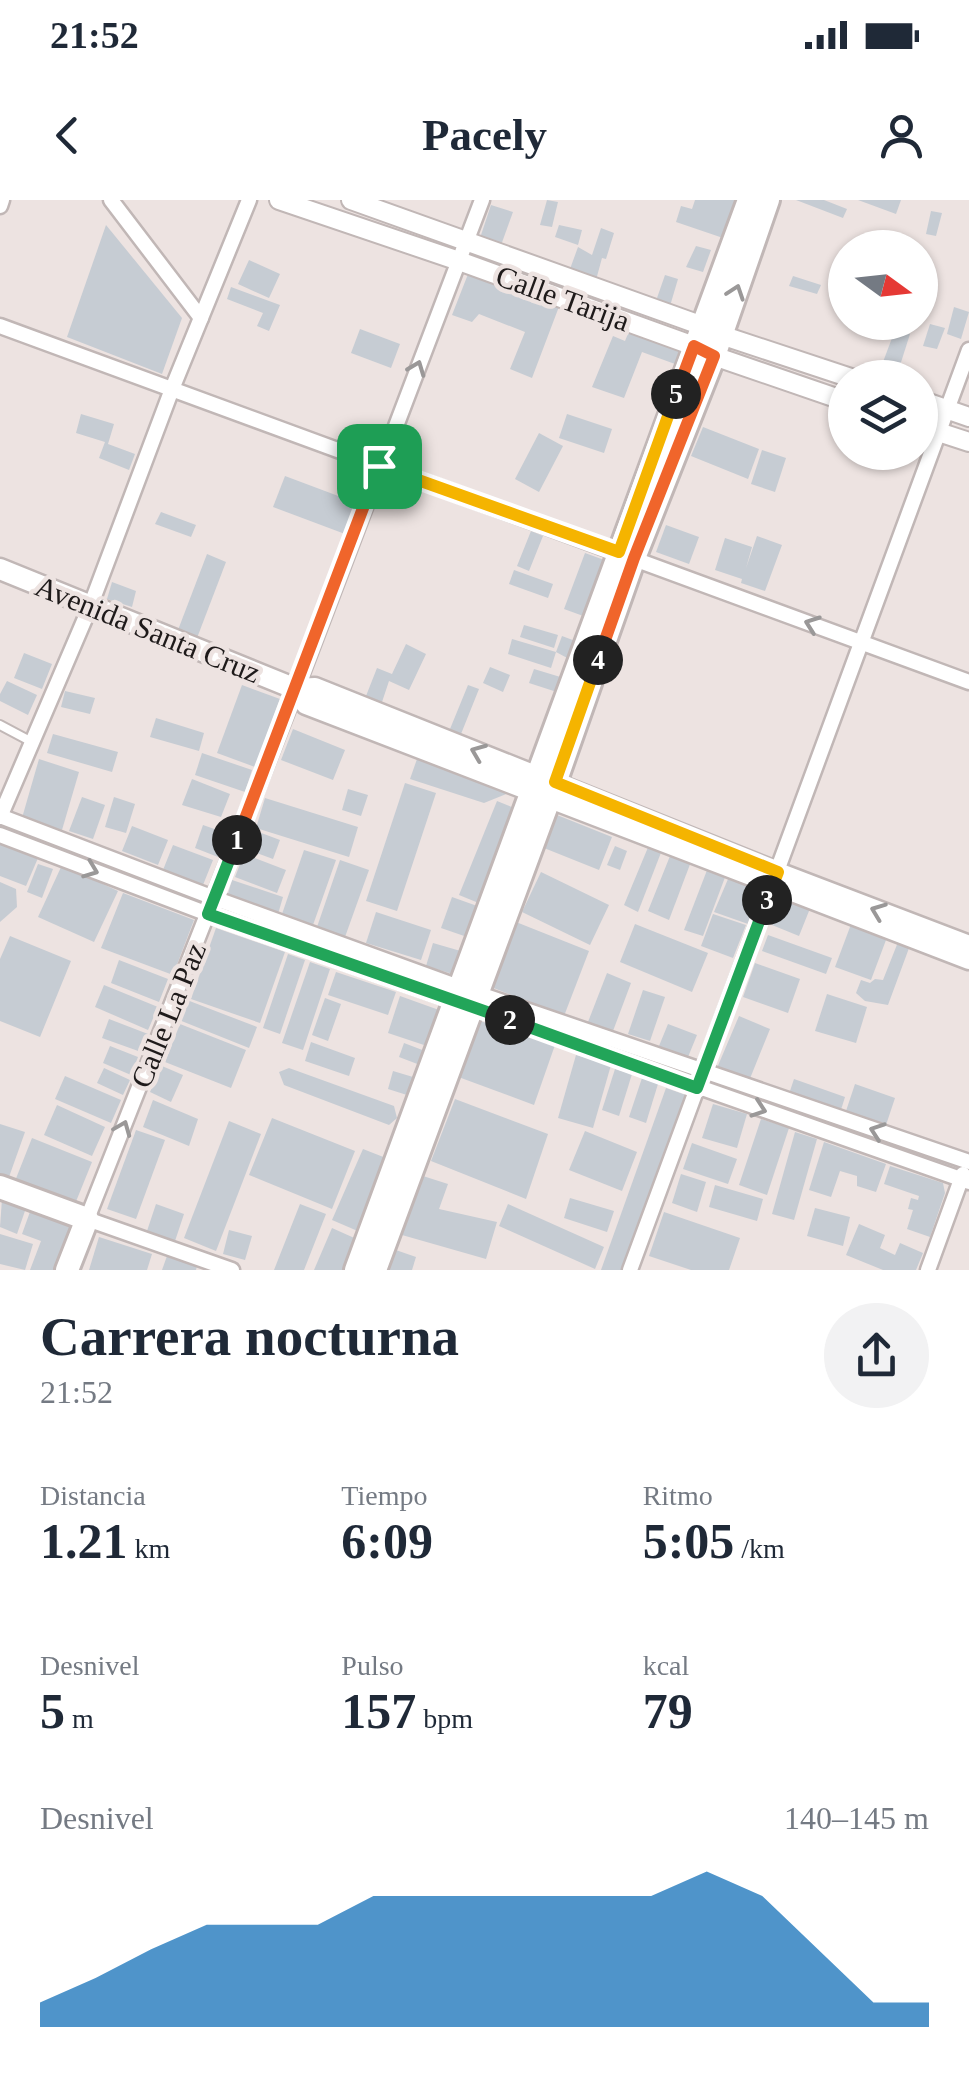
<!DOCTYPE html>
<html lang="es">
<head>
<meta charset="utf-8">
<style>
	body { margin:0; font-family:"Times New Roman",serif; background:#f2f2f3; color:#1f2937; height:100vh; display:flex; flex-direction:column; font-size:38px; white-space:nowrap }
	* { box-sizing:border-box; margin:0 }
	p { font-size:32px; color:#747a83 }
	.icon { flex:none; width:55px; height:55px; fill:none; stroke:currentColor; stroke-width:2; stroke-linecap:round; stroke-linejoin:round }
	.map { position:relative; height:1070px; overflow:hidden }
	.details { display:flex; flex-direction:column; background:#fff; flex:1 }
	.details>* { flex:none }
	.needle { width:65px; rotate:105deg }
	.controls { position:absolute; left:828px; top:30px; display:grid; gap:20px }
	.controls a { display:grid; place-items:center; width:110px; height:110px; border-radius:50%; background:#fff; box-shadow:0 2px 8px #0004; font-size:50px }
	.pin { position:absolute; display:grid; place-items:center; width:85px; height:85px; color:#fff; margin:-42px; border-radius:20px; box-shadow:0 5px 15px #0006 }
	.km { position:absolute; width:50px; height:50px; margin:-25px; border-radius:50%; background:#222; color:#fff; font-size:28px; line-height:50px; text-align:center }
	.round { display:grid; place-items:center; flex:none; width:105px; height:105px; border-radius:52px; background:#f2f2f3 }
	.head { display:flex; align-items:center; justify-content:space-between; height:170px; padding:0 40px }
	h1 { font-size:55px; font-weight:800; line-height:75px }
	.figures { display:grid; grid-template-columns:repeat(3,1fr); gap:15px; height:170px; padding:10px 40px }
	.figures div { display:grid; align-content:center }
	.figures b { font-size:50px; font-weight:800 }
	.figures small { font-size:28px; font-weight:400 }
	.figures p { font-size:28px }
	.chart { height:280px; padding:20px 40px }
	.chart p { display:flex; justify-content:space-between }
	.chart svg { width:100%; height:180px; margin-top:10px; fill:#0568b4; opacity:.7 }
	.status { display:flex; justify-content:space-between; align-items:center; height:70px; padding:0 50px; background:#fff; direction:ltr }
	.status svg { height:28px; fill:currentColor }
	header { display:flex; justify-content:space-between; align-items:center; height:130px; padding:0 40px; background:#fff; font-size:45px; font-weight:800 }
	.map>svg:first-child { display:block }
	.building { fill:#c6ccd3 }
	.lines { fill:none; stroke-linecap:round; stroke-linejoin:round }
	.service-casing { stroke:#c1b7b6; stroke-width:12 }
	.minor-casing { stroke:#c1b7b6; stroke-width:19 }
	.tertiary-casing { stroke:#c1b7b6; stroke-width:22 }
	.secondary-casing { stroke:#c1b7b6; stroke-width:25 }
	.primary-casing { stroke:#c1b7b6; stroke-width:28 }
	.service { stroke:#fff; stroke-width:8 }
	.minor { stroke:#fff; stroke-width:14 }
	.tertiary { stroke:#fff; stroke-width:18 }
	.secondary { stroke:#fff; stroke-width:20 }
	.primary { stroke:#fff; stroke-width:22 }
	.oneway { stroke:#9a9898 }
	.split-1-casing { stroke:#fff; stroke-width:20 }
	.split-2-casing { stroke:#fff; stroke-width:20 }
	.split-3-casing { stroke:#fff; stroke-width:20 }
	.split-4-casing { stroke:#fff; stroke-width:20 }
	.split-5-casing { stroke:#fff; stroke-width:20 }
	.split-6-casing { stroke:#fff; stroke-width:20 }
	.split-1 { stroke:#f0652b; stroke-width:12 }
	.split-2 { stroke:#22a559; stroke-width:12 }
	.split-3 { stroke:#22a559; stroke-width:12 }
	.split-4 { stroke:#f5b400; stroke-width:12 }
	.split-5 { stroke:#f0652b; stroke-width:12 }
	.split-6 { stroke:#f5b400; stroke-width:12 }
	.labels { text-anchor:middle; dominant-baseline:central; stroke-width:9; stroke-linejoin:round; paint-order:stroke }
	.street-label { font-size:30px; fill:#1e1a1a; stroke:#ede3e1 }
</style>
</head>
<body>
<div class="status"><b>21:52</b><svg viewBox="0 0 49 12"><path d="M0 12V9h3v3zM5 12V6h3v6zM10 12V3h3v9zM15 12V0h3v12zM26 1h20v11H26zM47 4h2v5h-2z"/></svg></div>
<header><svg class="icon" aria-label="back" viewBox="0 0 24 24"><path d="M15 5l-7 7 7 7"/></svg>Pacely<svg class="icon" aria-label="person" viewBox="0 0 24 24"><circle cx="12" cy="8" r="4"/><path d="M4 21q1-7 8-7t8 7"/></svg></header>
<div class="map">
<svg width="969" height="1070" viewBox="0 0 969 1070">
	<rect width="100%" height="100%" fill="#ede3e1"/>
	<g class="building">
		<polygon points="547,0 558,2 552,27 540,25"/>
		<polygon points="695,0 738,0 726,39 676,22 681,6 692,9"/>
		<polygon points="796,0 824,0 847,9 843,18"/>
		<polygon points="858,0 901,0 896,14"/>
		<polygon points="491,5 513,12 500,48 479,41"/>
		<polygon points="931,11 942,13 936,36 926,34"/>
		<polygon points="106,25 182,118 162,174 67,137"/>
		<polygon points="559,25 582,30 578,45 555,37"/>
		<polygon points="601,28 614,33 606,59 602,58 596,80 570,69 578,47 592,55"/>
		<polygon points="696,46 711,50 703,72 686,67"/>
		<polygon points="249,60 280,74 269,98 238,84"/>
		<polygon points="470,69 560,104 532,178 510,169 525,132 479,114 472,122 452,115"/>
		<polygon points="665,75 678,79 670,106 657,98"/>
		<polygon points="793,76 821,85 817,94 789,86"/>
		<polygon points="231,87 280,105 269,131 257,126 263,113 227,99"/>
		<polygon points="954,107 969,112 961,139 947,134"/>
		<polygon points="632,124 681,144 675,164 642,152 624,198 592,187 613,136 625,141"/>
		<polygon points="930,124 945,128 937,149 923,146"/>
		<polygon points="360,129 400,144 391,168 351,153"/>
		<polygon points="895,130 910,134 896,178 877,178"/>
		<polygon points="81,214 114,224 108,244 135,254 129,270 99,258 105,242 76,233"/>
		<polygon points="567,214 612,229 604,253 559,238"/>
		<polygon points="703,227 759,249 748,279 691,256"/>
		<polygon points="539,233 563,246 539,292 515,279"/>
		<polygon points="762,250 786,258 775,292 751,284"/>
		<polygon points="285,276 357,303 345,334 273,307"/>
		<polygon points="161,312 196,325 191,337 155,324"/>
		<polygon points="666,325 699,337 689,364 656,352"/>
		<polygon points="531,331 543,336 529,371 517,366"/>
		<polygon points="757,336 782,345 765,391 741,383 742,379 715,370 725,338 752,347 746,368"/>
		<polygon points="585,353 607,361 586,417 564,409"/>
		<polygon points="207,354 226,362 197,438 178,430"/>
		<polygon points="514,370 553,384 548,398 509,384"/>
		<polygon points="112,382 136,391 132,407 107,399"/>
		<polygon points="524,425 558,435 554,448 520,437"/>
		<polygon points="562,436 578,442 571,460 556,452"/>
		<polygon points="512,439 556,452 551,468 508,454"/>
		<polygon points="406,444 426,454 409,490 389,481 382,502 366,496 377,468 392,474"/>
		<polygon points="24,453 52,464 42,489 14,478"/>
		<polygon points="490,467 510,475 503,492 483,483"/>
		<polygon points="534,469 567,479 563,494 529,483"/>
		<polygon points="7,481 37,495 28,515 0,501 0,494"/>
		<polygon points="242,485 280,499 255,567 217,553"/>
		<polygon points="468,485 479,489 461,534 450,529"/>
		<polygon points="65,491 95,498 90,514 61,507"/>
		<polygon points="156,518 204,533 199,551 150,537"/>
		<polygon points="293,529 345,550 333,580 281,560"/>
		<polygon points="53,534 118,552 112,572 47,553"/>
		<polygon points="202,553 252,570 245,592 195,575"/>
		<polygon points="39,559 79,572 62,630 22,618"/>
		<polygon points="417,559 514,591 484,603 410,579"/>
		<polygon points="192,579 230,594 221,617 182,605"/>
		<polygon points="405,583 436,593 397,711 366,701"/>
		<polygon points="348,589 368,595 361,616 342,610"/>
		<polygon points="82,597 105,605 93,639 69,631"/>
		<polygon points="114,597 135,604 126,633 105,627"/>
		<polygon points="265,598 358,627 349,657 256,628"/>
		<polygon points="497,601 519,610 481,704 459,695"/>
		<polygon points="552,613 612,637 599,670 539,646"/>
		<polygon points="203,625 226,633 218,657 195,648"/>
		<polygon points="132,626 168,640 158,665 122,651"/>
		<polygon points="253,630 280,640 273,659 246,649"/>
		<polygon points="0,643 38,658 26,686 0,676"/>
		<polygon points="173,645 213,660 203,685 163,670"/>
		<polygon points="649,645 662,650 638,712 624,705"/>
		<polygon points="615,646 627,651 620,670 607,665"/>
		<polygon points="304,650 336,660 313,725 282,714"/>
		<polygon points="672,651 692,659 669,720 648,711"/>
		<polygon points="244,654 286,670 277,693 235,677"/>
		<polygon points="340,660 369,670 345,737 317,727"/>
		<polygon points="38,664 53,669 42,698 27,692"/>
		<polygon points="62,665 118,691 94,742 38,717"/>
		<polygon points="709,665 727,672 703,736 684,730"/>
		<polygon points="541,672 609,705 590,745 522,712"/>
		<polygon points="731,672 763,684 748,724 714,712"/>
		<polygon points="232,680 283,697 278,714 227,697"/>
		<polygon points="0,682 16,689 17,707 0,722"/>
		<polygon points="123,693 194,720 173,775 101,748"/>
		<polygon points="783,695 811,706 799,736 772,725"/>
		<polygon points="452,697 480,707 470,738 441,728"/>
		<polygon points="376,712 431,730 421,760 366,743"/>
		<polygon points="713,714 746,725 733,758 701,746"/>
		<polygon points="853,719 889,732 871,780 835,767"/>
		<polygon points="516,722 589,751 564,816 491,787"/>
		<polygon points="635,724 708,753 692,792 620,762"/>
		<polygon points="216,728 285,752 260,823 191,799"/>
		<polygon points="768,735 832,758 826,774 762,751"/>
		<polygon points="10,736 71,761 40,837 0,821 0,759"/>
		<polygon points="900,737 912,740 888,805 865,801 856,793 861,780 870,783 875,779 883,780"/>
		<polygon points="433,743 464,752 456,775 426,766"/>
		<polygon points="288,754 305,760 280,834 263,828"/>
		<polygon points="119,760 168,779 159,802 111,783"/>
		<polygon points="310,762 330,769 303,850 282,843"/>
		<polygon points="755,763 800,779 788,813 743,797"/>
		<polygon points="336,772 396,792 388,815 328,795"/>
		<polygon points="607,773 631,783 613,831 588,822"/>
		<polygon points="104,785 158,807 148,830 95,807"/>
		<polygon points="643,790 665,797 650,841 628,834"/>
		<polygon points="827,794 867,807 856,843 815,831"/>
		<polygon points="400,796 439,810 427,846 388,833"/>
		<polygon points="325,798 341,804 328,841 312,835"/>
		<polygon points="187,800 257,827 249,848 179,820"/>
		<polygon points="739,816 770,829 749,881 717,868"/>
		<polygon points="109,819 148,834 141,852 102,838"/>
		<polygon points="480,821 555,845 534,905 453,875 470,825"/>
		<polygon points="180,824 246,850 231,888 165,862"/>
		<polygon points="668,824 697,835 688,857 659,846"/>
		<polygon points="311,842 355,858 349,876 305,861"/>
		<polygon points="404,843 425,851 420,865 399,857"/>
		<polygon points="110,846 138,857 131,875 103,863"/>
		<polygon points="576,855 611,865 593,928 558,918"/>
		<polygon points="162,866 183,875 171,902 150,892"/>
		<polygon points="104,868 130,880 123,895 97,883"/>
		<polygon points="289,868 394,906 397,918 389,925 284,885 279,872"/>
		<polygon points="615,869 632,874 619,916 602,910"/>
		<polygon points="393,871 413,877 407,895 388,889"/>
		<polygon points="65,876 121,900 111,923 55,899"/>
		<polygon points="642,878 658,884 646,923 629,917"/>
		<polygon points="794,879 845,897 839,916 788,897"/>
		<polygon points="855,884 895,898 886,925 846,911"/>
		<polygon points="666,888 686,895 625,1070 601,1070"/>
		<polygon points="455,899 548,934 526,999 431,961"/>
		<polygon points="153,900 198,919 189,946 143,927"/>
		<polygon points="713,904 747,914 737,948 702,938"/>
		<polygon points="57,905 105,927 92,956 44,935"/>
		<polygon points="272,918 355,951 332,1009 249,975"/>
		<polygon points="761,919 789,928 767,995 739,985"/>
		<polygon points="229,921 261,934 216,1051 184,1038"/>
		<polygon points="0,924 25,932 9,977 0,974"/>
		<polygon points="136,930 165,940 136,1019 107,1009"/>
		<polygon points="585,931 637,952 622,991 569,970"/>
		<polygon points="795,932 817,939 794,1020 772,1014"/>
		<polygon points="32,938 92,962 75,1004 15,981"/>
		<polygon points="824,942 886,964 876,992 857,986 857,976 840,971 831,997 809,990"/>
		<polygon points="692,943 737,959 728,984 683,969"/>
		<polygon points="363,949 391,960 360,1032 332,1020"/>
		<polygon points="890,966 943,983 945,993 930,1037 907,1029 913,1010 908,1009 911,998 918,1000 919,996 884,984"/>
		<polygon points="681,974 706,982 697,1012 672,1003"/>
		<polygon points="423,976 448,984 439,1009 497,1022 486,1059 402,1035"/>
		<polygon points="715,985 763,999 757,1021 709,1007"/>
		<polygon points="570,998 614,1011 607,1032 564,1018"/>
		<polygon points="2,999 26,1008 17,1034 0,1027"/>
		<polygon points="156,1004 184,1014 175,1041 147,1031"/>
		<polygon points="300,1004 326,1014 304,1070 274,1070"/>
		<polygon points="508,1004 604,1047 595,1069 499,1026"/>
		<polygon points="815,1008 850,1017 843,1046 807,1036"/>
		<polygon points="31,1009 73,1024 56,1070 30,1070 41,1041 22,1034"/>
		<polygon points="664,1012 740,1038 729,1070 691,1070 649,1056"/>
		<polygon points="859,1024 885,1035 880,1048 895,1055 900,1043 923,1053 916,1070 883,1070 846,1055"/>
		<polygon points="332,1028 361,1041 348,1070 314,1070"/>
		<polygon points="229,1030 252,1036 245,1060 223,1054"/>
		<polygon points="0,1034 33,1044 25,1070 0,1064"/>
		<polygon points="99,1037 152,1054 147,1070 89,1070"/>
		<polygon points="390,1048 416,1057 412,1070 382,1070"/>
		<polygon points="167,1056 197,1066 196,1070 162,1070"/>
	</g>
	<g class="lines">
		<defs>
			<polyline id="service" points="0,525 32,542"/>
			<g id="minor">
				<polyline points="111,0 201,118"/>
				<polyline points="0,6 2,0"/>
				<polyline points="0,126 969,482"/>
				<polyline points="0,616 214,698 459,787 969,962"/>
				<polyline points="0,617 90,407 172,189 249,0"/>
				<polyline points="0,635 208,714 969,982"/>
				<polyline points="232,1070 87,1019 296,489 482,0"/>
				<polyline points="630,1070 969,150"/>
				<polyline points="928,1070 963,974"/>
			</g>
			<g id="tertiary">
				<polyline points="279,0 459,61 694,146 714,156 845,201"/>
				<polyline points="351,0 703,126 721,135 851,178"/>
				<polyline points="920,200 969,217"/>
				<polyline points="920,226 969,242"/>
			</g>
			<g id="secondary">
				<polyline points="0,369 296,489"/>
				<polyline points="969,746 778,673 315,488 296,489 306,504 969,759"/>
			</g>
			<g id="primary">
				<polyline points="0,987 87,1019 67,1070"/>
				<polyline points="356,1070 749,0"/>
				<polyline points="375,1070 550,597 634,358 714,156 768,0"/>
			</g>
		</defs>
		<use href="#service" class="service-casing"/>
		<use href="#minor" class="minor-casing"/>
		<use href="#tertiary" class="tertiary-casing"/>
		<use href="#secondary" class="secondary-casing"/>
		<use href="#primary" class="primary-casing"/>
		<use href="#service" class="service"/>
		<use href="#minor" class="minor"/>
		<use href="#tertiary" class="tertiary"/>
		<use href="#secondary" class="secondary"/>
		<use href="#primary" class="primary"/>
	</g>
	<defs><path id="oneway-chevron" d="M-2-3.5L2.5 0L-2 3.5" fill="none" stroke-width="1.6" stroke-linecap="round" stroke-linejoin="round" transform="scale(2.5)"/></defs>
	<g class="oneway">
		<use href="#oneway-chevron" transform="translate(736 92) rotate(-71)"/>
		<use href="#oneway-chevron" transform="translate(417 168) rotate(-69)"/>
		<use href="#oneway-chevron" transform="translate(812 424) rotate(-160)"/>
		<use href="#oneway-chevron" transform="translate(478 552) rotate(-158)"/>
		<use href="#oneway-chevron" transform="translate(91 670) rotate(21)"/>
		<use href="#oneway-chevron" transform="translate(878 711) rotate(-159)"/>
		<use href="#oneway-chevron" transform="translate(759 909) rotate(19)"/>
		<use href="#oneway-chevron" transform="translate(123 928) rotate(-68)"/>
		<use href="#oneway-chevron" transform="translate(877 931) rotate(-161)"/>
	</g>
	<g class="lines">
		<defs>
			<polyline id="split-1" points="237,640 379,266"/>
			<polyline id="split-2" points="237,640 208,714 510,820"/>
			<polyline id="split-3" points="510,820 697,888 767,700"/>
			<polyline id="split-4" points="598,460 555,582 778,672 767,700"/>
			<polyline id="split-5" points="598,460 634,358 714,156 694,146 676,194"/>
			<polyline id="split-6" points="379,266 619,352 676,194"/>
		</defs>
		<use href="#split-1" class="split-1-casing"/>
		<use href="#split-2" class="split-2-casing"/>
		<use href="#split-3" class="split-3-casing"/>
		<use href="#split-4" class="split-4-casing"/>
		<use href="#split-5" class="split-5-casing"/>
		<use href="#split-6" class="split-6-casing"/>
		<use href="#split-1" class="split-1"/>
		<use href="#split-2" class="split-2"/>
		<use href="#split-3" class="split-3"/>
		<use href="#split-4" class="split-4"/>
		<use href="#split-5" class="split-5"/>
		<use href="#split-6" class="split-6"/>
	</g>
	<g class="labels">
		<g class="street-label">
			<text transform="translate(563 98) rotate(20)">Calle Tarija</text>
			<text transform="translate(148 429) rotate(22)">Avenida Santa Cruz</text>
			<text transform="translate(168 815) rotate(-68)">Calle La Paz</text>
		</g>
	</g>
</svg>
<div class="controls">
<a><svg class="needle" viewBox="-14 -14 28 28"><path d="M0-13l5 13h-10z" fill="#e53935"/><path d="M0 13l5-13h-10z" fill="#747a83"/></svg></a>
<a><svg class="icon" aria-label="layers" viewBox="0 0 24 24"><path d="M12 4l9 5-9 5-9-5zM3 14l9 5 9-5"/></svg></a>
</div>
<div class="pin" style="left:379px;top:266px;background:#1e9e55"><svg class="icon" aria-label="arrive" viewBox="0 0 24 24"><path d="M6 21V4h12l-3 4 3 4H6"/></svg></div>
<b class="km" style="left:237px;top:640px">1</b>
<b class="km" style="left:510px;top:820px">2</b>
<b class="km" style="left:767px;top:700px">3</b>
<b class="km" style="left:598px;top:460px">4</b>
<b class="km" style="left:676px;top:194px">5</b>
</div>
<section class="details">
<div class="head"><div><h1>Carrera nocturna</h1><p>21:52</p></div><a class="round"><svg class="icon" aria-label="share" viewBox="0 0 24 24"><path d="M12 15V3M7 8l5-5 5 5M5 13v7h14v-7"/></svg></a></div>
<div class="figures">
<div><p>Distancia</p><b>1.21<small> km</small></b></div>
<div><p>Tiempo</p><b>6:09</b></div>
<div><p>Ritmo</p><b>5:05<small> /km</small></b></div>
</div>
<div class="figures">
<div><p>Desnivel</p><b>5<small> m</small></b></div>
<div><p>Pulso</p><b>157<small> bpm</small></b></div>
<div><p>kcal</p><b>79</b></div>
</div>
<div class="chart"><p><span>Desnivel</span>140–145 m</p>
<svg viewBox="0 0 160 44" preserveAspectRatio="none"><path d="M0 44V38L10 32L20 25L30 19L40 19L50 19L60 12L70 12L80 12L90 12L100 12L110 12L120 6L130 12L140 25L150 38L160 38V44z"/></svg>
</div>
</section>
</body>
</html>
